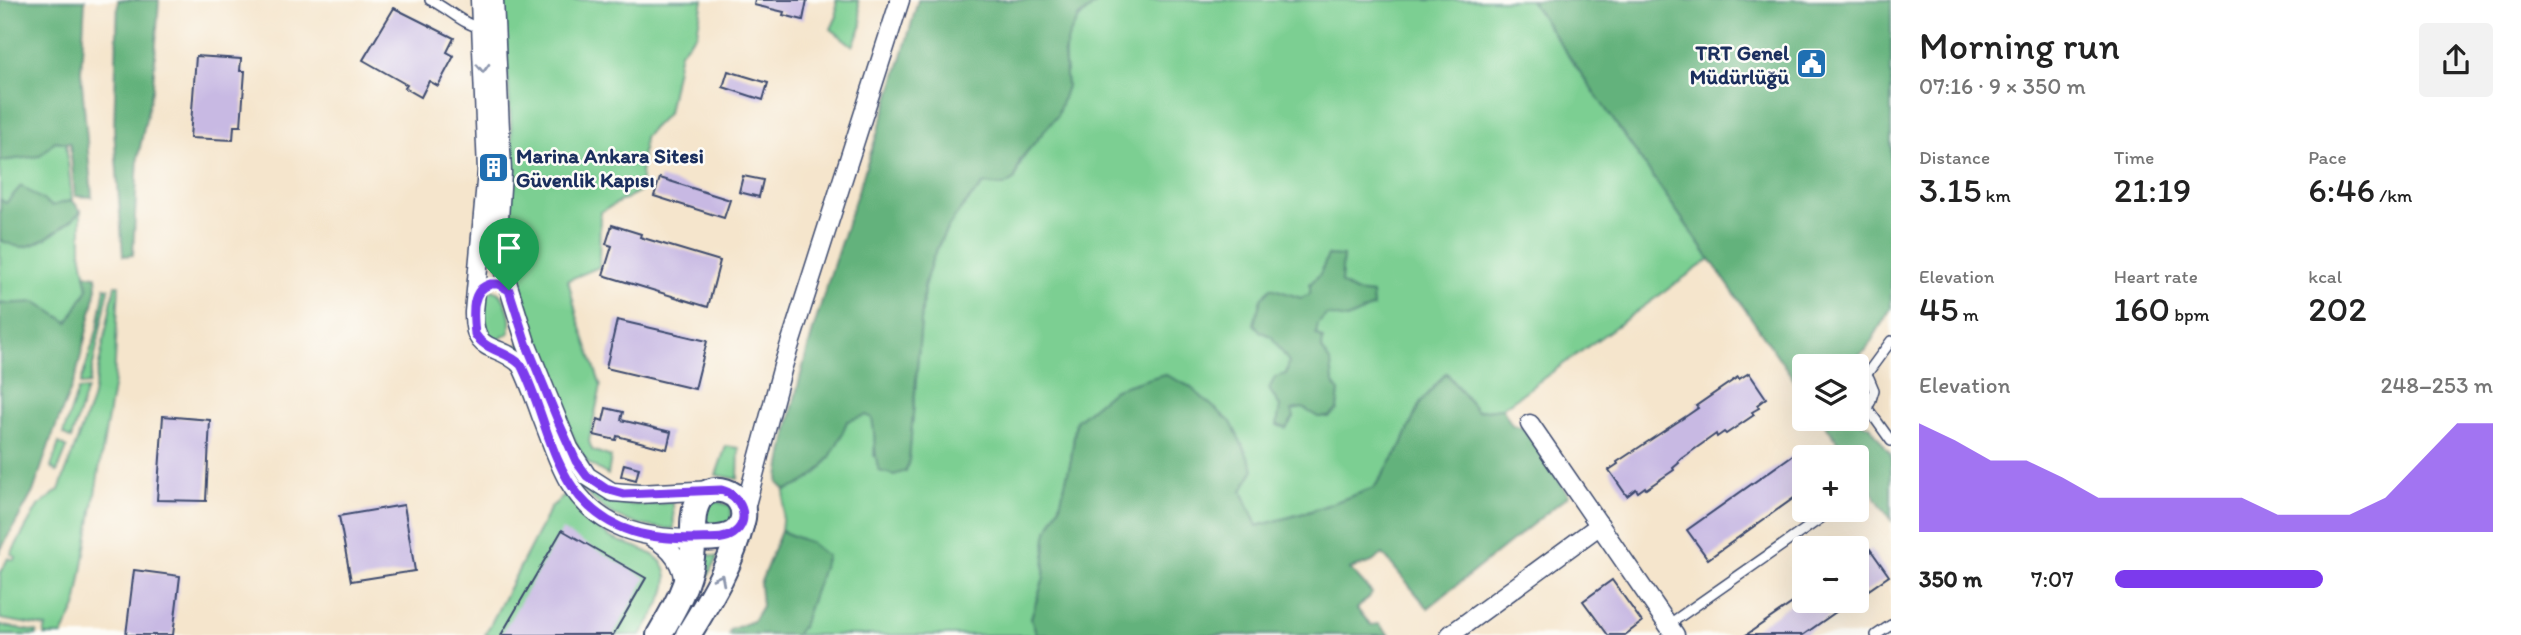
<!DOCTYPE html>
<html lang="en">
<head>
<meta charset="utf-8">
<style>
	body { margin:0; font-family:Itim,sans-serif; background:#f2f2f2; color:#222; height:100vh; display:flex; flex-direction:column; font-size:26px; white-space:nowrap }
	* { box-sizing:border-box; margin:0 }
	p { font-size:23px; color:#767676 }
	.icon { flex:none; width:38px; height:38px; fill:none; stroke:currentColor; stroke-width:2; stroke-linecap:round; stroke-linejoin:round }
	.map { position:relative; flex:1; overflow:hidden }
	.panel { display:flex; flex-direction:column; background:#fff; width:630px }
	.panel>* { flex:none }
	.fabs { position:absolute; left:1792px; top:354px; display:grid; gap:14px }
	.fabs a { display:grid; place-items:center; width:77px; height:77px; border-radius:7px; background:#fff; box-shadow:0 7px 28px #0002; font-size:35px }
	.pin { position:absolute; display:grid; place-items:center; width:60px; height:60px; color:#fff; margin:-72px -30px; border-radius:50% 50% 50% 0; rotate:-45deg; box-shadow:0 0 7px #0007 }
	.pin .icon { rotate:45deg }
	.round { display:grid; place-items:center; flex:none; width:74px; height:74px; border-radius:7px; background:#f2f2f2 }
	.headline { display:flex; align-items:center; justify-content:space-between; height:119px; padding:0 28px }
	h1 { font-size:38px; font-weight:600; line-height:52px }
	.stats { display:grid; grid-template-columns:repeat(3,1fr); gap:10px; height:119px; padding:7px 28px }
	.stats div { display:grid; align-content:center }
	.stats b { font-size:35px; font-weight:600 }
	.stats small { font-size:19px; font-weight:400 }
	.stats p { font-size:19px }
	.chart { height:196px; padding:14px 28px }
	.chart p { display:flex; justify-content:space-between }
	.chart svg { width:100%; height:126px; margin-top:7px; fill:#7c3aed; opacity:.7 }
	ul { padding:0 28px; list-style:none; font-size:23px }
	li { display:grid; grid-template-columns:112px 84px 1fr; align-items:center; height:52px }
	li i { height:18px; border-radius:9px; background:#7c3aed }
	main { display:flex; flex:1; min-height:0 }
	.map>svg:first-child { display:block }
	.green { fill:#7bcf92; stroke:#4b7f78; stroke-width:2 }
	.forest { fill:#64b27c; stroke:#40706d; stroke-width:2 }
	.building { fill:#c8b9e3 }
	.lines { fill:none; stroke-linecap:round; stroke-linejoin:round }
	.lane-casing { stroke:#3c4a6e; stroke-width:12 }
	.street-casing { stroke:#3c4a6e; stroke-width:21 }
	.secondary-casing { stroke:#3c4a6e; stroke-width:28 }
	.lane { stroke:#fff; stroke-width:9 }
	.street { stroke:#fff; stroke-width:18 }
	.secondary { stroke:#fff; stroke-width:24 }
	.oneway { stroke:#8d97ae }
	.route-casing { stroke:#fff; stroke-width:14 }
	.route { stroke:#7c3aed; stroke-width:9 }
	.labels { text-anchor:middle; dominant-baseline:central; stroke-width:5; stroke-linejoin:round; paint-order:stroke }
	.poi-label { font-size:21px; font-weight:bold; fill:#1b2f5e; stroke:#fdfcf7; text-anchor:end }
</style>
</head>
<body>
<main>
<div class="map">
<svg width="1891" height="635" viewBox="0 0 1891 635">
	<rect width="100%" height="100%" fill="#fdfcf7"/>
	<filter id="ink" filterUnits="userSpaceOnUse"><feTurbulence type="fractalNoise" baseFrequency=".0143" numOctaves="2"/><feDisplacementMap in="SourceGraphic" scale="14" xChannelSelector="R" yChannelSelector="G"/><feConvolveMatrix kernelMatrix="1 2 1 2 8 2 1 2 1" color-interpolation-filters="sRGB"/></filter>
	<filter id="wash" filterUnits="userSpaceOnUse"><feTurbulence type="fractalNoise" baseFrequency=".00686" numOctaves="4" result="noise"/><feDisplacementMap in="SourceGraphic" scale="28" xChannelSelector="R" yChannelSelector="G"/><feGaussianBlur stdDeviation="1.57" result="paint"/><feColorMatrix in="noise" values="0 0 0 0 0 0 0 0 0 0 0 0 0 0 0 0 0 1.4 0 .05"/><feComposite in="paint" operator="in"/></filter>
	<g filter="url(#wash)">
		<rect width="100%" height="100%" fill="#f5e5cc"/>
		<g class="green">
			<polygon points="503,0 703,0 697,33 680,52 668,113 644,137 640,191 600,212 599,267 568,280 577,316 601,386 589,441 592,450 611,457 608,475 588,463 580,452 561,410 535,340 505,245 512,185 513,157"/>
			<polygon points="836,0 858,0 862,25 853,46 831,29 837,16"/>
			<path d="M1101 0H1530L1710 259 1502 408 1477 411 1447 373 1420 403 1402 445 1374 488 1308 512 1257 526 1242 491 1076 421 1071 460 1060 505 1046 535 1044 577 1031 618 1037 635H796L803 625 826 556 811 543 781 531 785 490C819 481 836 452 847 421L866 415 872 417 875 433 874 456 909 460 924 287C934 244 953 214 984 184L1003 186 1015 179C1024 146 1050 120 1065 89 1068 81 1065 71 1065 62 1062 35 1080 14 1101 0Z"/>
			<polygon points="55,141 66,142 72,200 52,207 41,201 5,203 0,199 0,161 17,158"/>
			<path d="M81 211V252L88 289 68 323 3 302 0 304V240C6 242 16 247 22 247 39 246 70 223 81 211Z"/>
			<polygon points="115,285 119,285 114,381 76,607 62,635 44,635 46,627 0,619 0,574 8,558 14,560 16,557 11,554 38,506 59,490 92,400"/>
			<polygon points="105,287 109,288 89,384 80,385 98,327"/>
			<path d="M493 290C507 295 513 319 509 333L499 339 489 340 481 328 483 297Z"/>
			<path d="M520 343 572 471C596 508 633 508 673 502L674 529C627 527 598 513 571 474L524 359 515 350Z"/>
			<polygon points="87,389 71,439 63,434 78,390"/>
			<polygon points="59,443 67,448 57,472 51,467"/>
			<polygon points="726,446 739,448 738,479 716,475"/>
			<path d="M567 494C580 510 592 526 610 537 623 544 638 546 651 554 686 573 654 613 641 635H485L551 507Z"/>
			<polygon points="711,499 731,506 732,527 709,528 704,523 702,510"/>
			<polygon points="703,554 718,557 692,607 689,606 699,583"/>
			<polygon points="0,625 37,632 36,635 0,635"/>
		</g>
		<g class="forest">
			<polygon points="0,0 85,0 81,72 92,197 75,196 70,143 55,141 40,156 0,161"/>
			<polygon points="118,0 159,0 153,85 138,157 133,255 123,256 114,129"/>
			<path d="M918 0H1101L1079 17 1069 36 1064 53 1067 86 1057 116 1020 160 1015 179 1004 186 984 184C953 214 934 244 924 287L909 460 906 471 894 475 879 471C873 453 876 436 872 418L866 415 847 421C836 452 819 482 785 490L778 483C804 316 875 162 918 0Z"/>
			<polygon points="1530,0 1891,0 1891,308 1866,350 1859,355 1848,358 1835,366 1804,366 1804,394"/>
			<path d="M21 186 52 206 72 200 81 211C70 223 39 246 22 247 16 247 6 242 0 240V199L6 203Z"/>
			<polygon points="1328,255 1343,256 1341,283 1355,292 1372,294 1373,307 1347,319 1326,315 1318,324 1316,334 1323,339 1322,349 1331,363 1333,381 1339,391 1337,410 1329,417 1318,417 1303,408 1292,410 1294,417 1286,428 1277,425 1280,406 1269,389 1275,377 1286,374 1289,362 1271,336 1261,332 1254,324 1261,299 1271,288 1301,298 1310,294 1310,284 1320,274"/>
			<polygon points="85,274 96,276 97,288 76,376 51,439 33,492 0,551 0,304 36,302 68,322 88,289"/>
			<polygon points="1446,373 1477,411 1502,408 1512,425 1523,428 1569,495 1428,608 1383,554 1372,562 1350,569 1372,593 1357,609 1371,625 1379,624 1389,635 1037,635 1031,618 1044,577 1046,535 1060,505 1071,460 1076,421 1115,389 1164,374 1189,386 1231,422 1254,469 1242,491 1257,526 1308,512 1374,488 1402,445 1420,403"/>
			<polygon points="1821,418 1846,418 1870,426 1891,455 1891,520 1857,470 1857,457 1848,457"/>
			<polygon points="781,531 811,543 827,556 803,625 796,635 729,635 730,630 753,621 762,606 760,584"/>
		</g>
		<g id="blocks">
			<g class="building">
				<polygon points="755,0 807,0 803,20 783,15 784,12 754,5"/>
				<polygon points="394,8 454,38 447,52 454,56 438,86 429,81 421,97 405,88 407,85 363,60"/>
				<polygon points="196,56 241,59 240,71 245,71 241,126 234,126 233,140 190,138"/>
				<polygon points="728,71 768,83 763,100 723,87"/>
				<polygon points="743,176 763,180 759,197 739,192"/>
				<polygon points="660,178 730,200 724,218 654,196"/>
				<polygon points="612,225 641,234 640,237 720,261 708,307 603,275 612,246 606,244"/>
				<polygon points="617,320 707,341 695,389 606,368"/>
				<polygon points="1749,373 1766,398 1757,405 1759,408 1752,412 1754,415 1726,434 1724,432 1717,437 1716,434 1678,461 1679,463 1673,468 1674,470 1646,489 1645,487 1638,492 1636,489 1627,496 1609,470 1618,464 1617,462 1688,415 1698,408 1696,406 1738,377 1739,379"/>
				<polygon points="606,408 623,412 621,420 671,432 667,449 617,436 616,440 594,435 598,419 603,421"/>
				<polygon points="163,416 210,420 206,501 157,500"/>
				<polygon points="1804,447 1804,488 1797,494 1798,495 1708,559 1687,530"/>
				<polygon points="624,464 639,468 636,480 621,476"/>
				<polygon points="404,505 415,571 351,581 339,516"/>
				<polygon points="562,530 646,578 613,635 501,635"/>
				<polygon points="1870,549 1889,576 1857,598 1857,558"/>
				<polygon points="134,570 180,576 173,635 126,635"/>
				<polygon points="1612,580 1642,622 1625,635 1608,635 1583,601"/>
				<polygon points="1804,595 1804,600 1853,600 1803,635 1746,635"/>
			</g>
		</g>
	</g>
	<g filter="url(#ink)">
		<use href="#blocks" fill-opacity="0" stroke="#3c4a6e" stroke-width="2"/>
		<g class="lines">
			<defs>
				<g id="lane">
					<path d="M430 0C448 8 464 26 483 28"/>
					<polyline points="1857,372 1869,378 1874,390 1870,403 1857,410"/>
					<polyline points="1866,375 1891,341"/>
					<polyline points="1866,406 1891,441"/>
					<polyline points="1668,625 1834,509"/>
					<polyline points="1876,635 1891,625"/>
				</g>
				<g id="street">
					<path d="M480 0 487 171 474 312C473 357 498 341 521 365 529 381 535 398 541 415 550 437 557 461 568 480 597 529 642 539 694 539"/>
					<polyline points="494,0 502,172 497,250 526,343 569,448 587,476 612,492 639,494 714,490"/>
					<polyline points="1530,424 1675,635"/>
					<polyline points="743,516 783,366 900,0"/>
					<path d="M653 538C671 548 683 563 684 585"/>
					<polyline points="1450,635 1600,525"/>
				</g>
				<g id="secondary">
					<path d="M659 635C674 609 688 586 692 557 695 540 690 519 697 504 708 478 747 491 743 518 739 542 712 538 694 539"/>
					<path d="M688 635C710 599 732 564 742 522"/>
				</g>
			</defs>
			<use href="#lane" class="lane-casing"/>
			<use href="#street" class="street-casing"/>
			<use href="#secondary" class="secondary-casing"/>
			<use href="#lane" class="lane"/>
			<use href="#street" class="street"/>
			<use href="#secondary" class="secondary"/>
		</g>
		<defs><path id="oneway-chevron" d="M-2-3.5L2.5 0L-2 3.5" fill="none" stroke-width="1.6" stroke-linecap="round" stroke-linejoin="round" transform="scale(1.75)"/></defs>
		<g class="oneway">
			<use href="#oneway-chevron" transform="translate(483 68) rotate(88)"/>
			<use href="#oneway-chevron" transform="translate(720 579) rotate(-63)"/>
		</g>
	</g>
	<g class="lines" filter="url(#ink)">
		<defs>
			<path id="route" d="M491 284H498L509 290 526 343 559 423 576 461 587 476 606 489 624 494 721 490C740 494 753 520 733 534 723 541 708 538 696 539 651 539 612 534 580 497 549 460 543 407 521 365 508 351 485 351 475 334 473 315 470 289 491 284Z"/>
		</defs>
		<use href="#route" class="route-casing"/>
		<use href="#route" class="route"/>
	</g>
	<defs>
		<symbol id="civic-square" viewBox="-11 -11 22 22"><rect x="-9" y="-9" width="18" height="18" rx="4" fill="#1f6fb2" stroke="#fdfcf7"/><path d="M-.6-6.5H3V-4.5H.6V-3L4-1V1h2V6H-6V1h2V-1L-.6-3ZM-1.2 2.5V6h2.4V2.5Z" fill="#fff"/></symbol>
		<symbol id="building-square" viewBox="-11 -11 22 22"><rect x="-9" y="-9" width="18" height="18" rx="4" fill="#1f6fb2" stroke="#fdfcf7"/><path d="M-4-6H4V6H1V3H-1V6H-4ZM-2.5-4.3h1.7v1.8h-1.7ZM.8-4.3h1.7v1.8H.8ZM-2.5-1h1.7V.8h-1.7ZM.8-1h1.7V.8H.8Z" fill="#fff"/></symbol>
	</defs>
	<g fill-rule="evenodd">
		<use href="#civic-square" x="1794" y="46" width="35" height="35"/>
		<use href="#building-square" x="476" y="150" width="35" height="35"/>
	</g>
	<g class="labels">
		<g class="poi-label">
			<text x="1789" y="52">TRT Genel<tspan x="1789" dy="24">Müdürlüğü</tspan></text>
			<text x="516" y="155" text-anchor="start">Marina Ankara Sitesi<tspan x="516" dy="24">Güvenlik Kapısı</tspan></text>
		</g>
	</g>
</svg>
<div class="fabs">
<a><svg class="icon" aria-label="layers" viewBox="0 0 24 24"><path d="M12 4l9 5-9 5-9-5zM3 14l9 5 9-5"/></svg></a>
<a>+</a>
<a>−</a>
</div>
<div class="pin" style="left:509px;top:290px;background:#1e9e55"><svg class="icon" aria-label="arrive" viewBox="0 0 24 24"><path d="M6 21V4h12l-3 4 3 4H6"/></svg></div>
</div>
<section class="panel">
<div class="headline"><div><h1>Morning run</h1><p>07:16 · 9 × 350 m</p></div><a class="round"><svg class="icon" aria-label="share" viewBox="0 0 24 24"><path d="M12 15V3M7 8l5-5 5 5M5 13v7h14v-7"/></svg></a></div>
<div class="stats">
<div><p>Distance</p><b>3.15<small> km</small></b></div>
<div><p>Time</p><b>21:19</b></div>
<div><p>Pace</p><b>6:46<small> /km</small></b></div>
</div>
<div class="stats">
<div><p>Elevation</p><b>45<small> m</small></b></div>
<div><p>Heart rate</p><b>160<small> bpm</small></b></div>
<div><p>kcal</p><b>202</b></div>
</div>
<div class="chart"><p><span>Elevation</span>248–253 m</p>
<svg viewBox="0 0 160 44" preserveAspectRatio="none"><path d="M0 44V6L10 12L20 19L30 19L40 25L50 32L60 32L70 32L80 32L90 32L100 38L110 38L120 38L130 32L140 19L150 6L160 6V44z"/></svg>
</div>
<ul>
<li><b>350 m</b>7:07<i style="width:55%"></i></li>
</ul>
</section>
</main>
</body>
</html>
